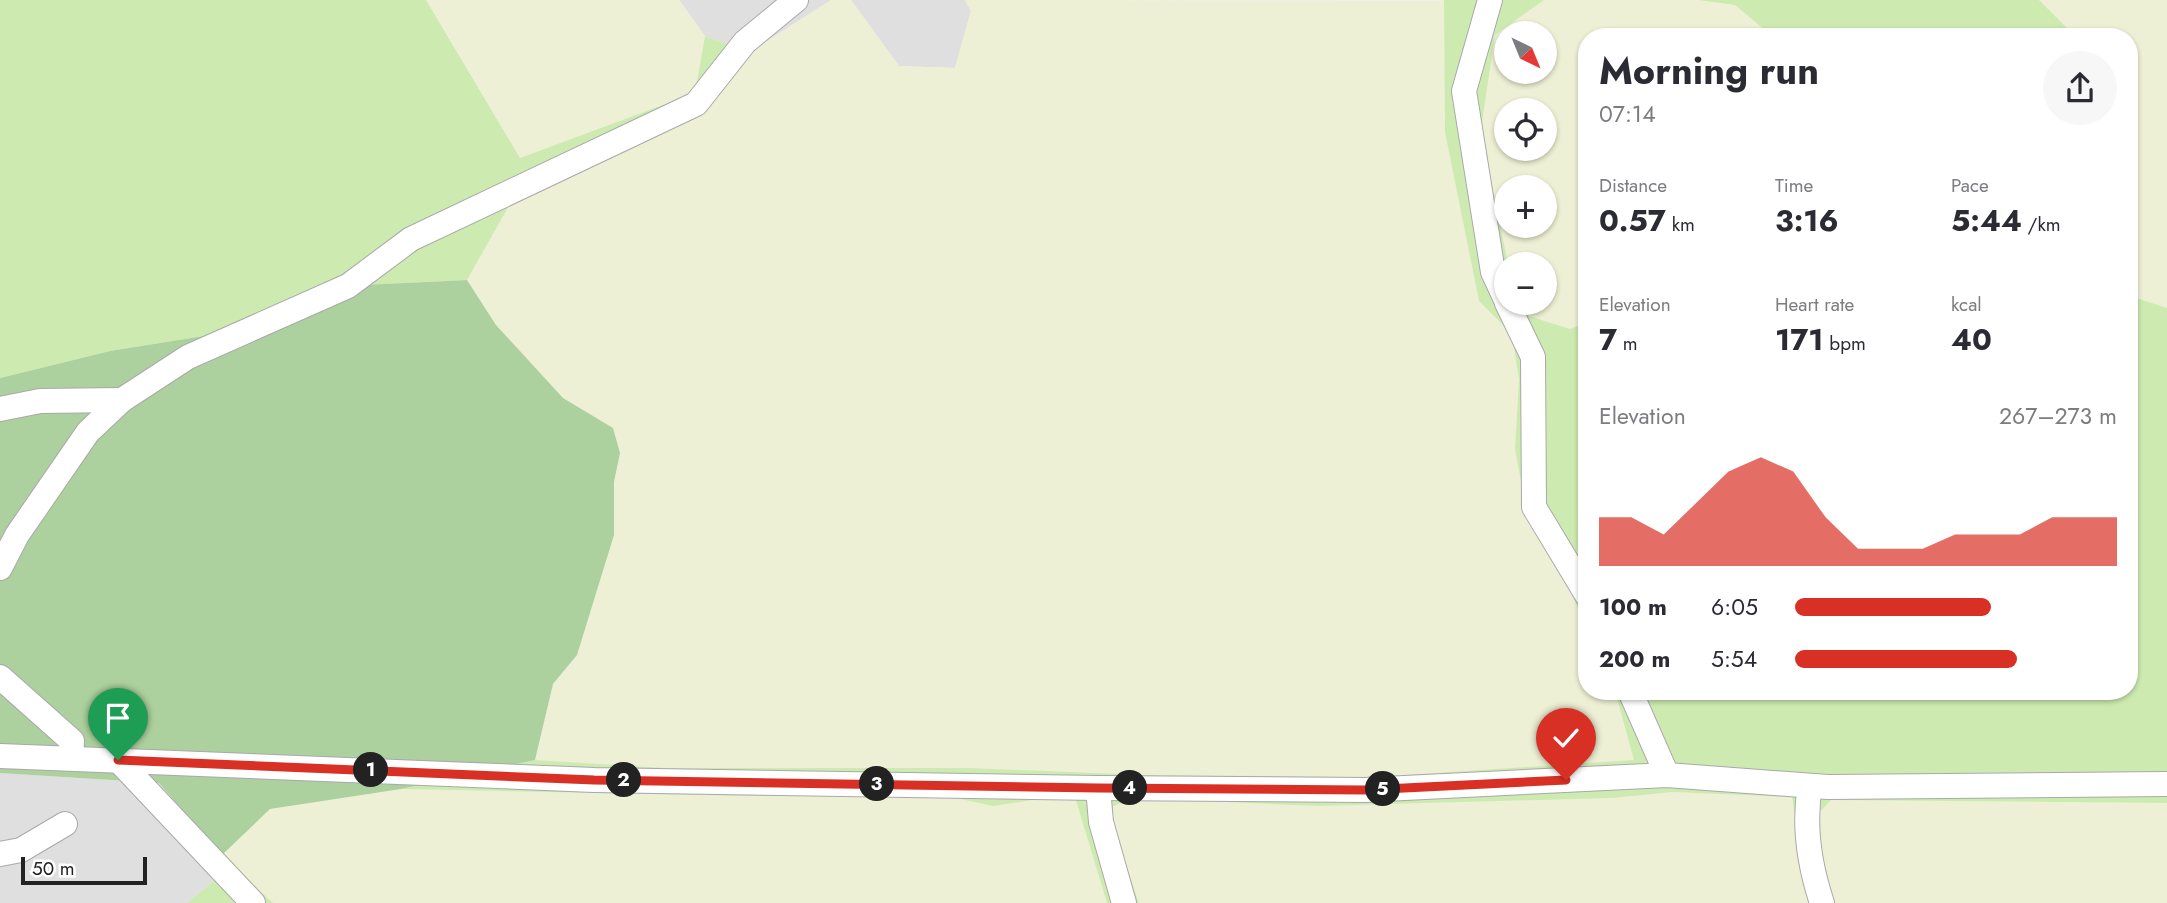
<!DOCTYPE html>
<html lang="en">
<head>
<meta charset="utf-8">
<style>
	body { margin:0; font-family:Jost,sans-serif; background:#f7f7f7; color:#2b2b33; height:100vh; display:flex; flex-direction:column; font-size:26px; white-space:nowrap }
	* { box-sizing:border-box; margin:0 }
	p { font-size:23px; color:#7c7c81 }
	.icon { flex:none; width:38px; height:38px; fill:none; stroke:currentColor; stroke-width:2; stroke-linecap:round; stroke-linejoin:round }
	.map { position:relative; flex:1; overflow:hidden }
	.drawer { position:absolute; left:1578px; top:28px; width:560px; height:672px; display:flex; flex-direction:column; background:#fff; border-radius:28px; box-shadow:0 2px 5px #0004 }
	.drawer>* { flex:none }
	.needle { width:46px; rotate:137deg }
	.fabs { position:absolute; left:1494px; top:21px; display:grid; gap:14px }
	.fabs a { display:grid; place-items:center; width:63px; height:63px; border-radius:50%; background:#fff; box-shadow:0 2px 5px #0004; font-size:35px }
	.scale { position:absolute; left:21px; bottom:18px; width:126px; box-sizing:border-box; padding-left:7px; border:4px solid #222; border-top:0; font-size:19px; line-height:24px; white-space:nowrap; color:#222; -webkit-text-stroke:5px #fff; paint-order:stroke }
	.pin { position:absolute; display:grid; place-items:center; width:60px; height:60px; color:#fff; margin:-72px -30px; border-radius:50% 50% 50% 0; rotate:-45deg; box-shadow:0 0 7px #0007 }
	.pin .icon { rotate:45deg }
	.km { position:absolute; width:35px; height:35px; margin:-18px; border-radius:50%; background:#222; color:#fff; font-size:19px; line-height:35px; text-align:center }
	.round { display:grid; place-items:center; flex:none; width:74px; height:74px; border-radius:37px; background:#f7f7f7 }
	.head { display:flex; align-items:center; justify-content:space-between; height:119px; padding:0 21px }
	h1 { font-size:38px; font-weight:700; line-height:52px }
	.figures { display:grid; grid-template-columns:repeat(3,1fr); gap:10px; height:119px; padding:7px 21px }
	.figures div { display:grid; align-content:center }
	.figures b { font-size:30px; font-weight:700 }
	.figures small { font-size:19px; font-weight:400 }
	.figures p { font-size:19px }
	.chart { height:196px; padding:14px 21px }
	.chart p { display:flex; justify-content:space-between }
	.chart svg { width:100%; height:126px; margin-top:7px; fill:#d93025; opacity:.7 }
	ul { padding:0 21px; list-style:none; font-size:23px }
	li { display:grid; grid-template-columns:112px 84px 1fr; align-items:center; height:52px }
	li i { height:18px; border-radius:9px; background:#d93025 }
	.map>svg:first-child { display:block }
	.residential { fill:#e0dfdf }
	.farmland { fill:#eef0d5; fill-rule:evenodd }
	.grass { fill:#cdebb0 }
	.forest { fill:#add19e }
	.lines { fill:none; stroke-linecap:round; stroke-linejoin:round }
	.minor-casing { stroke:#a9a9a9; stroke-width:26 }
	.minor { stroke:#fff; stroke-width:24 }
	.route-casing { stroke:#fff; stroke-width:14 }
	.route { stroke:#d93025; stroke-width:9 }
</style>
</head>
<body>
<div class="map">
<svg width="2167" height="903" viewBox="0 0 2167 903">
	<rect width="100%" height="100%" fill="#f2efe9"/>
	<g class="residential">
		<polygon points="679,0 831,0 750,52 705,36"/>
		<polygon points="851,0 965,0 971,11 955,68 899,66"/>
		<polygon points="0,773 159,783 221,856 216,879 187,903 0,903"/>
	</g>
	<g class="farmland">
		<polygon points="426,0 679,0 705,36 695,93 520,158"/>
		<polygon points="831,0 851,0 899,66 955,68 971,11 965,0 1446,1 1445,132 1479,301 1512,334 1519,380 1515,449 1560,569 1587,628 1587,691 1615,691 1635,760 1375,777 1145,775 969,768 665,768 535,760 553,684 577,655 614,535 614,482 620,453 613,428 563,398 496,325 467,280 514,197 683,124 750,52"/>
		<path d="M1544 0H1697L1735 5 1773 37H1587V323L1570 329 1529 316 1523 303H1545V264H1508L1481 129 1495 35ZM1507 33H1545V72H1507ZM1507 110H1545V149H1507ZM1507 187H1545V226H1507Z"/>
		<polygon points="2039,0 2167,0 2167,308 2130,296 2130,37 2076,37"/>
		<polygon points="401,789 752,796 1074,794 1107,903 273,903 221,856 270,809"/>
		<polygon points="1672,792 1792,797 1810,903 1139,903 1107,809 1133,798 1318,806 1613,798"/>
		<polygon points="1831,800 2167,803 2167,903 1832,903 1823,877 1816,816"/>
	</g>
	<g class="grass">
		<polygon points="0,0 426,0 520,158 695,93 705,36 750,52 683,124 514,197 467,280 342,286 216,334 110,351 0,378"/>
		<polygon points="1444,0 1544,0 1495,35 1481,129 1508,264 1507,303 1523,303 1529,316 1570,329 1587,323 1587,628 1560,569 1527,513 1515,449 1519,380 1512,334 1479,301 1445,132"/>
		<polygon points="1698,0 2039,0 2076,37 1773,37 1735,5"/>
		<polygon points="2130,296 2167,308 2167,803 1831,800 1816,816 1808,898 1792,797 1672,792 1613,798 1318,806 1133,798 1107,809 1139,903 1107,903 1074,794 993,806 942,795 752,796 401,789 535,760 665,768 969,768 1145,775 1375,777 1634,760 1615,691 2130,691"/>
		<polygon points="221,856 273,903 187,903 216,879"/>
	</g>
	<polygon class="forest" points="467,280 496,325 563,398 613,428 620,453 614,482 614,535 577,655 553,684 535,760 401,789 270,809 221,856 159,783 0,773 0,378 110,351 216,334 342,286"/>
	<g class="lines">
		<defs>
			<g id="minor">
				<polyline points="1490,0 1464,91 1493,272 1507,302"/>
				<polyline points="1507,303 1533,357 1534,507 1587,595"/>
				<polyline points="0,409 40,401 122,400"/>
				<polyline points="0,568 17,535 88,432 122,400 188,357 348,286 411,239 696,104 745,42 796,0"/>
				<polyline points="0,677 72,741 71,757"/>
				<polyline points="1630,691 1667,775"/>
				<polyline points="0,756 594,780 1098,788 1364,790 1667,775 1828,787 2167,784"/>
				<polyline points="118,760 253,903"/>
				<path d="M1810 786C1803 826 1809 864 1822 903"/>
				<polyline points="1098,788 1101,822 1124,903"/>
				<polyline points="0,854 21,850 65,824"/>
			</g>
		</defs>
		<use href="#minor" class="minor-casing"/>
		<use href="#minor" class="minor"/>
	</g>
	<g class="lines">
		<defs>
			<polyline id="route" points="118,760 594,780 1098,788 1364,790 1566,780"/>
		</defs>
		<use href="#route" class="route-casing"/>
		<use href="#route" class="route"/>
	</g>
</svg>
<div class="fabs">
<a><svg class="needle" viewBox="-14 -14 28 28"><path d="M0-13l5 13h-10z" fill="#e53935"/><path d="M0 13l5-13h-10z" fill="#7c7c81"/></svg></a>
<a><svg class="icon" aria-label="locate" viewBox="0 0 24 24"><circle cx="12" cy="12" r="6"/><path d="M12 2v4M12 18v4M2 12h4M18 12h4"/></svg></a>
<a>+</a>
<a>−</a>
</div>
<div class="scale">50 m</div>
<div class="pin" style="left:118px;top:760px;background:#1e9e55"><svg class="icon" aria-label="arrive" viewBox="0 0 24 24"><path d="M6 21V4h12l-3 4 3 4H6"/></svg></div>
<div class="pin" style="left:1566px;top:780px;background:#d93025"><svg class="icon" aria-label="check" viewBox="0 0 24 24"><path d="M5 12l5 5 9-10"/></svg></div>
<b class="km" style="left:371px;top:770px">1</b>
<b class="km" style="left:624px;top:780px">2</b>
<b class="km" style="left:877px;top:784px">3</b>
<b class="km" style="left:1130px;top:788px">4</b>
<b class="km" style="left:1383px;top:789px">5</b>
<section class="drawer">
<div class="head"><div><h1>Morning run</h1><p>07:14</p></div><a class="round"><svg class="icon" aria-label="share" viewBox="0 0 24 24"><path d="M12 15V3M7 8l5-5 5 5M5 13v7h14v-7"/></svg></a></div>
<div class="figures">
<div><p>Distance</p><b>0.57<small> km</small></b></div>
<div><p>Time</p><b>3:16</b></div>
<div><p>Pace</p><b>5:44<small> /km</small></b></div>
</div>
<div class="figures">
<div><p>Elevation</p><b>7<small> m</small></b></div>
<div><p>Heart rate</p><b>171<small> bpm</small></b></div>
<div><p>kcal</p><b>40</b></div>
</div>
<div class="chart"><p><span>Elevation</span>267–273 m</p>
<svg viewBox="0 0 160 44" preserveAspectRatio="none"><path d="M0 44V27L10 27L20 33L30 22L40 11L50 6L60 11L70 27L80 38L90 38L100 38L110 33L120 33L130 33L140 27L150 27L160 27V44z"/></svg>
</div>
<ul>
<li><b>100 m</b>6:05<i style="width:61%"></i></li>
<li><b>200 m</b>5:54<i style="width:69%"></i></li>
</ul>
</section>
</div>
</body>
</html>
